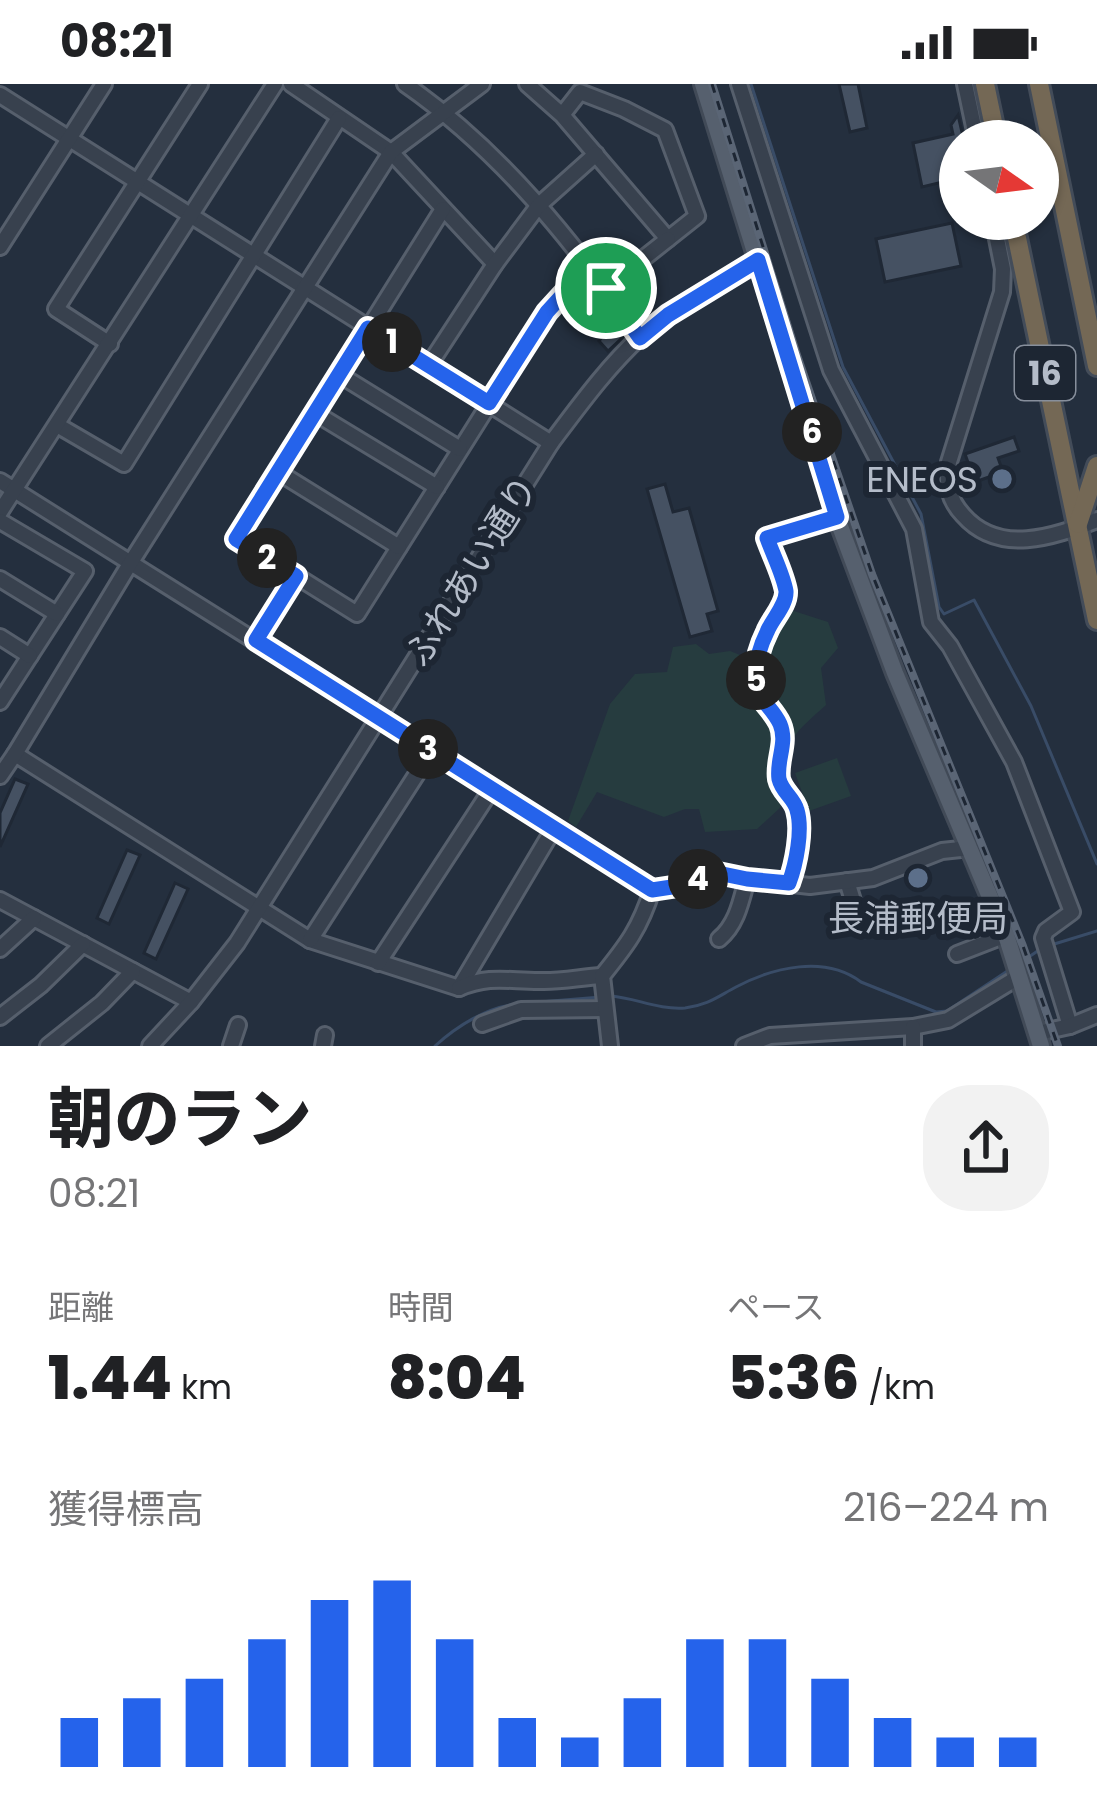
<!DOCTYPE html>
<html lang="ja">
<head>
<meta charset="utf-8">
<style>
	body { margin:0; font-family:Poppins,"Noto Sans JP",sans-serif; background:#f2f2f2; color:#202124; height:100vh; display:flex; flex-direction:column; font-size:45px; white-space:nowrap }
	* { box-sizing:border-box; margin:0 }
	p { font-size:39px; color:#757577 }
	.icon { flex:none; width:66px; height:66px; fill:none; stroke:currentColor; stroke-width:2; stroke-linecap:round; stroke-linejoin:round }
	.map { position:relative; height:962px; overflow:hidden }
	.sheet { display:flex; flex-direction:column; background:#fff; flex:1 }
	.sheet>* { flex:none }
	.needle { width:78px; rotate:104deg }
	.controls { position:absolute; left:939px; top:36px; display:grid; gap:24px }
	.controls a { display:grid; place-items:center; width:120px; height:120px; border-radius:50%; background:#fff; box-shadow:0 3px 9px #0004; font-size:60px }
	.pin { position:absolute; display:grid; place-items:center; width:102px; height:102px; color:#fff; margin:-51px; border:6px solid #fff; border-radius:50%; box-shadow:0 3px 12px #0007 }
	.km { position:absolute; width:60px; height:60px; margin:-30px; border-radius:50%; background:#222; color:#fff; font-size:33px; line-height:60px; text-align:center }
	.round { display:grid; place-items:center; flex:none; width:126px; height:126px; border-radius:48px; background:#f2f2f2 }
	.summary { display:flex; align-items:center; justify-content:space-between; height:204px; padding:0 48px }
	h1 { font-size:66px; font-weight:800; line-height:90px }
	.stats { display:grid; grid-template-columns:repeat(3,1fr); gap:18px; height:204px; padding:12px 48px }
	.stats div { display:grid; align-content:center }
	.stats b { font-size:60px; font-weight:800 }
	.stats small { font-size:33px; font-weight:400 }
	.stats p { font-size:33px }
	.chart { height:336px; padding:24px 48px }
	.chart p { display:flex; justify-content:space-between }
	.chart svg { width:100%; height:216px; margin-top:12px; stroke:#2563eb; stroke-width:6 }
	.status { display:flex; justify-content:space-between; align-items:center; height:84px; padding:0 60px; background:#fff; direction:ltr }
	.status svg { height:33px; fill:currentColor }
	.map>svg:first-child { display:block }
	.green { fill:#263c3f }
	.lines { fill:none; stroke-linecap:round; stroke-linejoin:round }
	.stream { stroke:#394c67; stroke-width:3 }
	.building { fill:#455162; stroke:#1f2835; stroke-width:3 }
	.minor-casing { stroke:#565f6c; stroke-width:20 }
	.major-casing { stroke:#414a57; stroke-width:22 }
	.highway-casing { stroke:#434c59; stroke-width:24 }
	.minor { stroke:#38414e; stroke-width:14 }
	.major { stroke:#56606e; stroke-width:16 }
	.highway { stroke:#746855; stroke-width:18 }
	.rail-casing { stroke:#5a6575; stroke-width:8 }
	.rail { stroke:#1d2633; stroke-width:3; stroke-dasharray:9; stroke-linecap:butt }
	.route-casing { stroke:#fff; stroke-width:24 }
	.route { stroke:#2563eb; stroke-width:15 }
	.service-dot { fill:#5c6f8a; stroke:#1d2633; stroke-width:4.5 }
	.labels { text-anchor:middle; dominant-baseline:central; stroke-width:12; stroke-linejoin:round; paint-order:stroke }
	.shield { fill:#1d2633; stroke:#878f9c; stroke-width:3 }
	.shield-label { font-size:33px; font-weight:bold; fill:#b4bcc9 }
	.poi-label { font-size:36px; fill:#b4bcc9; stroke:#1d2633; text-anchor:end }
	.street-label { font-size:36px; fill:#b4bcc9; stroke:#1d2633 }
</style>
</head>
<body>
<div class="status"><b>08:21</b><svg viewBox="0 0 49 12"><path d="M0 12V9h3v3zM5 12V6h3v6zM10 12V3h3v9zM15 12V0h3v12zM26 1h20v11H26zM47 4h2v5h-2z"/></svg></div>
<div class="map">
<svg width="1097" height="962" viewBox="0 0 1097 962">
	<rect width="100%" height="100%" fill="#242f3e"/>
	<g class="green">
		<path d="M772 520 828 538 838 564 821 584 826 621C789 654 780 660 795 710L757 745 705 748 699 725H685L664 733 597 708 576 743 568 737 610 620 635 590 667 588 673 563 696 560 709 570 730 567 750 575Z"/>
		<polygon points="837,674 851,712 809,727 795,689"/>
	</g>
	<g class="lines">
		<g class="stream">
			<polyline points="751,0 843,283 921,430 939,523 944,530 974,516 1031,622 1097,780"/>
			<polyline points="1051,861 1097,847"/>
			<polyline points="1020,879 1042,864"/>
			<path d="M611 912C636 914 658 926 685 924 708 921 717 913 736 903 774 883 825 871 861 898L936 928 947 927 1012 884"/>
			<polyline points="527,919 601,913"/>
			<path d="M435 962C457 942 487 923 517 920"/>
		</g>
	</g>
	<g class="building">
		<polygon points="839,0 858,0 867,44 850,48"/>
		<polygon points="958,31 964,57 960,57 960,90 946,93 947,97 922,103 913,59 953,50 951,41"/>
		<polygon points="952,139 961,182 885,198 876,155"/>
		<polygon points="592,208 600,218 598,220 612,235 609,238 623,253 608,267 599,257 602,253 588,239 592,236 578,221"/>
		<polygon points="1014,353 1019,367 998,374 1003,388 975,398 965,370"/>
		<polygon points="665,400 673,428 689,424 718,527 707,530 712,547 690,553 647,405"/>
		<polygon points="15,695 28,700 0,763 0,729"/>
		<polygon points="127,766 140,771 109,840 97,834"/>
		<polygon points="175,799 188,805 156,875 144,869"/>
	</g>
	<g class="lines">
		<defs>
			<g id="minor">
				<polyline points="291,0 391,68 495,180"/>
				<path d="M405 0C500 66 575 159 640 254"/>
				<polyline points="527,0 562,31 668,155 697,132 665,46 624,25 580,8 562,31"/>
				<polyline points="739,0 831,286 914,445 931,538 950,562 1014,678 1072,828 1046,847 1043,854 1070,942"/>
				<polyline points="965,0 977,57"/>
				<polyline points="0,11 551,359"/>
				<polyline points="443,125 237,455 357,530 547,228 589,182"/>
				<path d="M993 135 1003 185 1002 208 949 378C946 399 948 415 963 431 999 472 1053 453 1097 436"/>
				<polyline points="0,163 104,0"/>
				<polyline points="606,204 668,155"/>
				<polyline points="110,260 56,225 200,0"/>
				<polyline points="429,281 495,180 539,121 596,70"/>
				<polyline points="340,291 460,365"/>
				<polyline points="315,329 437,403"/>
				<polyline points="57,341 124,380 339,34"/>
				<polyline points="278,388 399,463"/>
				<polyline points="0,397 652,806"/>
				<polyline points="0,428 275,0"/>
				<polyline points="0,437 85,487 0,618"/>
				<polyline points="0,495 57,530"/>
				<polyline points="0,553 30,572"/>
				<polyline points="256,556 296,492"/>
				<polyline points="15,670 310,856 459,904 554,744"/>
				<polyline points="0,692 15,670 131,478 391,68 482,0"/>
				<polyline points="847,797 861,843"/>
				<path d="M789 799C795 783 802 743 797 726 794 714 782 708 779 695 776 676 788 659 780 640 772 622 755 615 755 593 756 577 760 562 766 548 772 535 787 521 785 507 783 490 773 471 767 454L837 433"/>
				<polyline points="0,816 191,918"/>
				<path d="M719 855C737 840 741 817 747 795"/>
				<polyline points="310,856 431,668"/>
				<polyline points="0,865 34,834"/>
				<polyline points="957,870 1006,851"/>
				<polyline points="378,879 491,706"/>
				<path d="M459 904C492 890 511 898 544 897 564 897 583 893 602 892"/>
				<polyline points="0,933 41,901 83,860"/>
				<polyline points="482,940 521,926 605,925"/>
				<polyline points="1038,949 1070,942 1097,931"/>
				<polyline points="48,962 102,919 133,887"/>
				<path d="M150 962 191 918 237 859 551 359C579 322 607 283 641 252 676 222 719 200 758 176"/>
				<polyline points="231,962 238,941"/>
				<polyline points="323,962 325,951"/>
				<path d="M610 962 602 892C627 861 640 844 652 806L685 801 713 788 747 795 810 802 873 794 942 767 970 764"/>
				<polyline points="744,962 770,952 913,943 948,936 1020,892"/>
				<polyline points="913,962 913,943"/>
			</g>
			<polyline id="major" points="703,0 838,437 895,589 1006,851 1041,962"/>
			<g id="highway">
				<polyline points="985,0 997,57"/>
				<polyline points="1039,0 1097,282"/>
				<polyline points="1013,135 1097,536"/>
				<polyline points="1078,440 1097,382"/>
			</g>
		</defs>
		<use href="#minor" class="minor-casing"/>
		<use href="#major" class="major-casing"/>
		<use href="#highway" class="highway-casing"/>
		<use href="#minor" class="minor"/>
		<use href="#major" class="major"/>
		<use href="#highway" class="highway"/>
		<defs>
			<polyline id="rail" points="712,0 796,268 872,490 1023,862 1058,962"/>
		</defs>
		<use href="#rail" class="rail-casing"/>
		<use href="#rail" class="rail"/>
	</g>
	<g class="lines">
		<defs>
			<path id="route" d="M758 176 837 433 767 454C773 471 783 490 786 507 787 521 772 535 767 548 760 562 756 577 755 592 755 615 772 622 780 640 788 659 776 676 779 695 782 708 794 714 797 726 803 746 796 780 789 799L747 795 713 788 685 801 652 806 256 556 296 492 236 455 368 244 489 319 547 228 589 182 640 254 668 231Z"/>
		</defs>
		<use href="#route" class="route-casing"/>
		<use href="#route" class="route"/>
	</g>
	<g class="service-dot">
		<circle cx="1002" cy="395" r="12"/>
		<circle cx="918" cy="794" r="12"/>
	</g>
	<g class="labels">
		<rect class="shield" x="1015" y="262" width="60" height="54" rx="9"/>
		<g class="shield-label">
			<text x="1045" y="289">16</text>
		</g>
		<g class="poi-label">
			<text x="978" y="395">ENEOS</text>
			<text x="918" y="834" text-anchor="middle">長浦郵便局</text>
		</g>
		<g class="street-label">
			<text transform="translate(471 487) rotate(-58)">ふれあい通り</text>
		</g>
	</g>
</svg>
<div class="controls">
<a><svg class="needle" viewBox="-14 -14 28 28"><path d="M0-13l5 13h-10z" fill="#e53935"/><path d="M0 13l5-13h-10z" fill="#757577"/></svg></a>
</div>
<div class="pin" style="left:606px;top:204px;background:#1e9e55"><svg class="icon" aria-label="arrive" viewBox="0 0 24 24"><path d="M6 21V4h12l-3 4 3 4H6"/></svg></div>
<b class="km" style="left:392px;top:258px">1</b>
<b class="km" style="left:267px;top:474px">2</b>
<b class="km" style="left:428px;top:665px">3</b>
<b class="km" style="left:698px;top:795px">4</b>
<b class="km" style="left:756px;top:596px">5</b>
<b class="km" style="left:812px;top:348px">6</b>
</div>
<section class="sheet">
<div class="summary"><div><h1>朝のラン</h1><p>08:21</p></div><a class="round"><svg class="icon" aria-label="share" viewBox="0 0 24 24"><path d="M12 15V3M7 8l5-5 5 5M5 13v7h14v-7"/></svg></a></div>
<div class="stats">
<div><p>距離</p><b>1.44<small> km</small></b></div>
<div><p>時間</p><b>8:04</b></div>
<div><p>ペース</p><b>5:36<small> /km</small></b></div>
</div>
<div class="chart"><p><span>獲得標高</span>216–224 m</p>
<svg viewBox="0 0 160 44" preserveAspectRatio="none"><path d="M5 44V34M15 44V30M25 44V26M35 44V18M45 44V10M55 44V6M65 44V18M75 44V34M85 44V38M95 44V30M105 44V18M115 44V18M125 44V26M135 44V34M145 44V38M155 44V38"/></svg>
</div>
</section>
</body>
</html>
